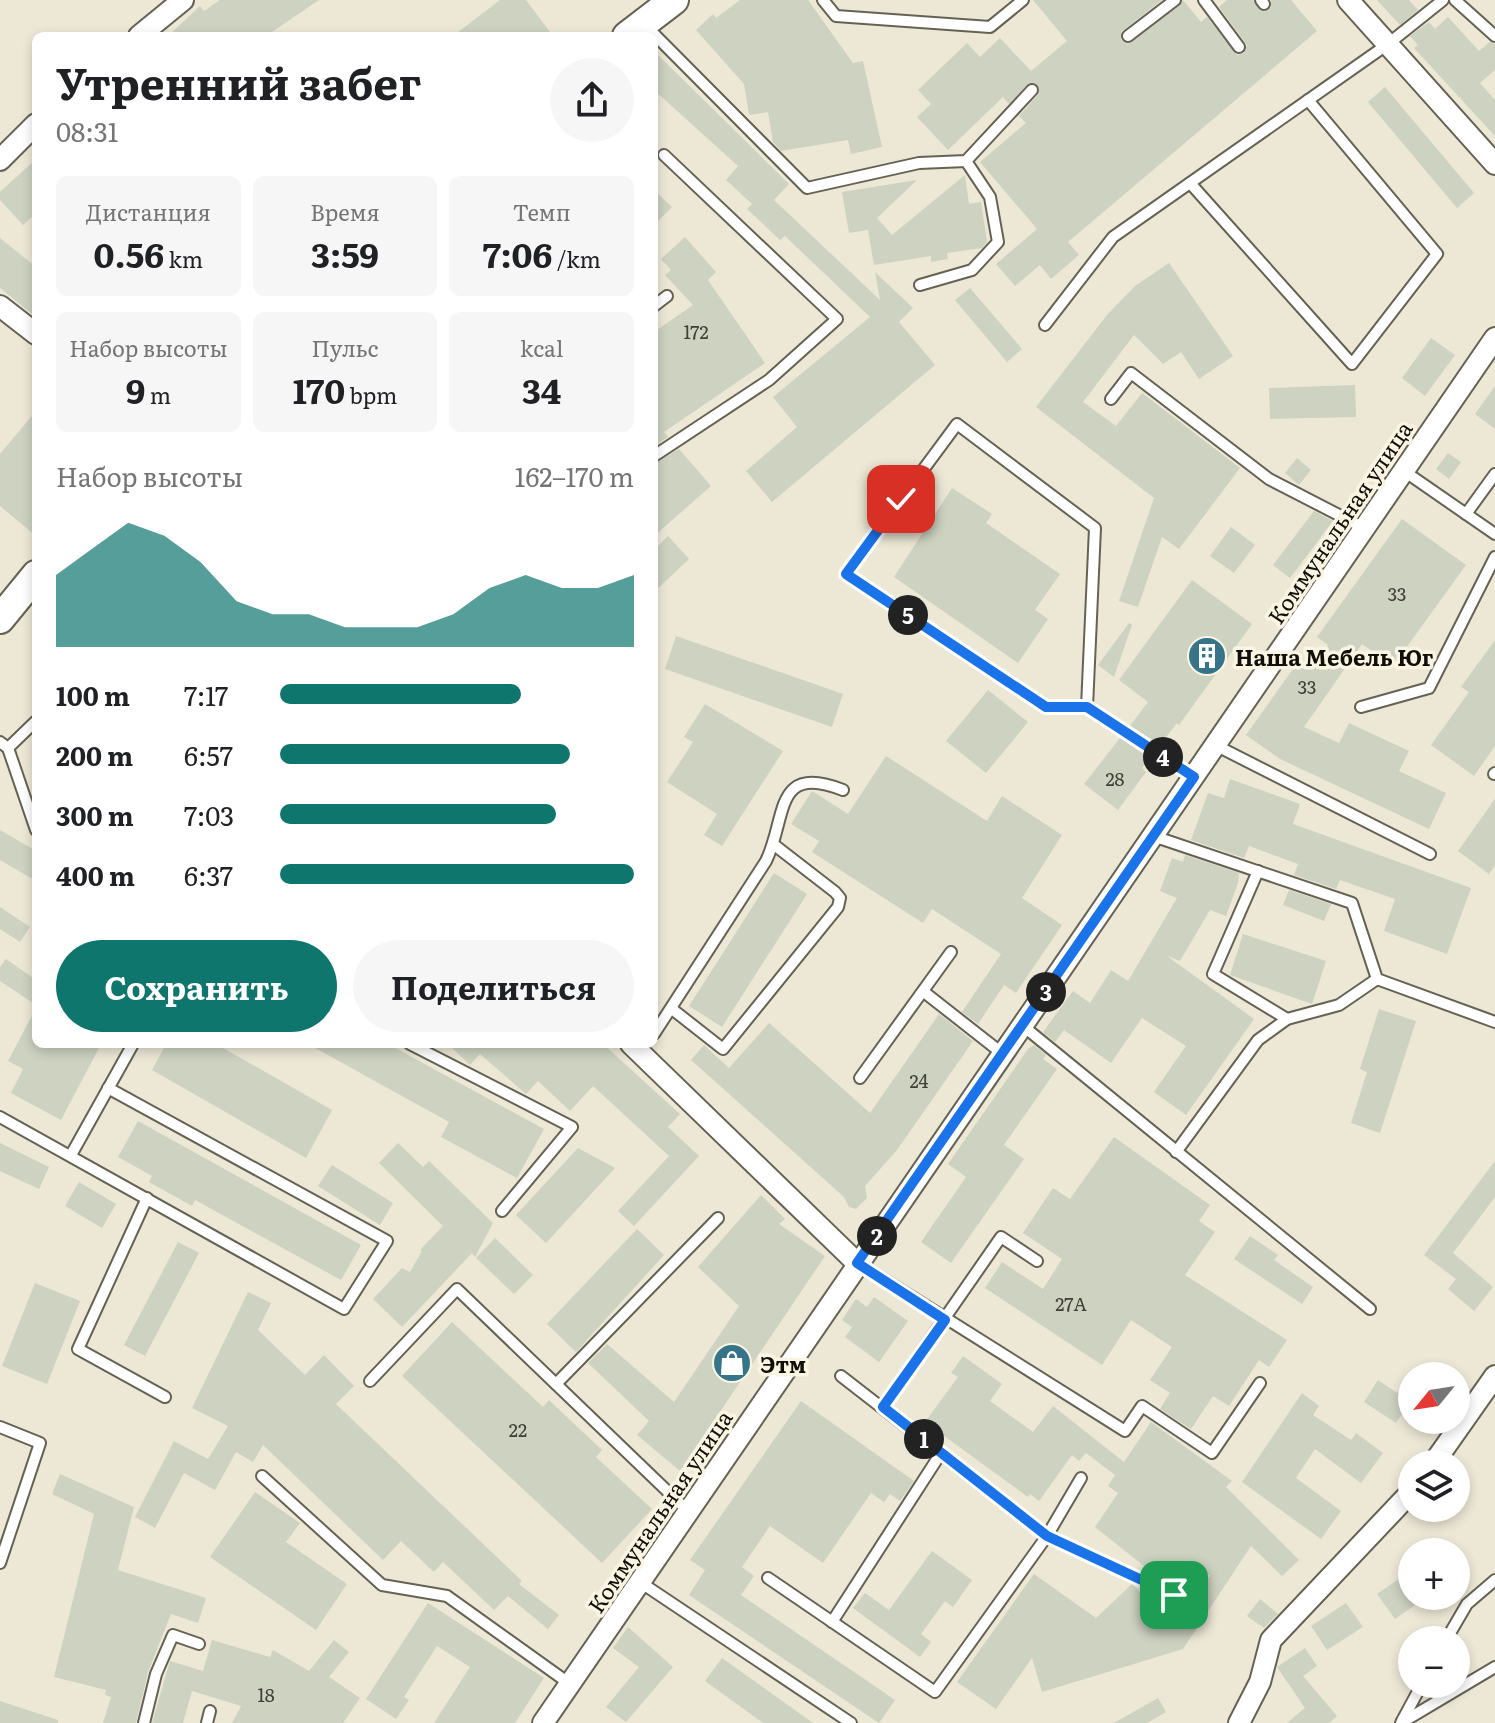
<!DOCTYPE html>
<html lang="ru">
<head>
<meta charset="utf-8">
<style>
	body { margin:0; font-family:Literata,serif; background:#f6f6f6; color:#202124; height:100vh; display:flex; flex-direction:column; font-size:30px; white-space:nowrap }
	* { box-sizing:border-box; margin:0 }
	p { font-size:26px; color:#757577 }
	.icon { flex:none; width:44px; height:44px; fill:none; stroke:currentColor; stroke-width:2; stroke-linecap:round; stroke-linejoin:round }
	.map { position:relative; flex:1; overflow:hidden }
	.drawer { position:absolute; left:32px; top:32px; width:626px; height:1016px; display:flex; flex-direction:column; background:#fff; border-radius:12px; box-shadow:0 4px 12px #0003 }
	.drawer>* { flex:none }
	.needle { width:52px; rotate:240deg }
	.fabs { position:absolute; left:1398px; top:1362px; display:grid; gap:16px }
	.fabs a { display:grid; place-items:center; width:72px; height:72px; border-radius:50%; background:#fff; box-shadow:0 4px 12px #0003; font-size:40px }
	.pin { position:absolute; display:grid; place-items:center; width:68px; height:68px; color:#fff; margin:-34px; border-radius:16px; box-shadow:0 4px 12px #0006 }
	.km { position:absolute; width:40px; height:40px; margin:-20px; border-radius:50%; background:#222; color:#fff; font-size:22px; line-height:40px; text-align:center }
	.round { display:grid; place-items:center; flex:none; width:84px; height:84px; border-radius:42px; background:#f6f6f6 }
	.headline { display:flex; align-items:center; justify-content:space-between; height:136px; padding:0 24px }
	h1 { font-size:44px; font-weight:700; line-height:60px }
	.figures { display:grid; grid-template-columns:repeat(3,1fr); gap:12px; height:136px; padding:8px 24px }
	.figures div { display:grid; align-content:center; border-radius:12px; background:#f6f6f6; text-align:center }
	.figures b { font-size:34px; font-weight:700 }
	.figures small { font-size:22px; font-weight:400 }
	.figures p { font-size:22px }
	.chart { height:224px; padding:16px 24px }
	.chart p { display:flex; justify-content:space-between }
	.chart svg { width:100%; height:144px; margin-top:8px; fill:#0f766e; opacity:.7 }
	.primary-button { display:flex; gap:16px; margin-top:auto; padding:16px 24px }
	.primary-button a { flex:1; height:92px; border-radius:48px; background:#0f766e; color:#fff; font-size:32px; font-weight:700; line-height:92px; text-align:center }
	.primary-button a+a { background:#f6f6f6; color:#202124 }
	ul { padding:0 24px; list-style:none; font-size:26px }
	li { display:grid; grid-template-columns:128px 96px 1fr; align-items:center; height:60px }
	li i { height:20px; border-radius:10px; background:#0f766e }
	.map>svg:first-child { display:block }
	.building { fill:#cdd2c1 }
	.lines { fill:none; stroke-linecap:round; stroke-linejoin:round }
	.service-casing { stroke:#666253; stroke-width:14 }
	.minor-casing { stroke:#666253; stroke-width:24 }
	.secondary-casing { stroke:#666253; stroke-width:32 }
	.service { stroke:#fff; stroke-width:10 }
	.minor { stroke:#fff; stroke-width:20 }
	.secondary { stroke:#fff; stroke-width:28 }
	.route-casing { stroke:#fff; stroke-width:16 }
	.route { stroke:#1a73e8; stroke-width:10 }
	.labels { text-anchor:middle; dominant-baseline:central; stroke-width:7; stroke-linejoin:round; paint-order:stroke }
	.number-label { font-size:18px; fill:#404037 }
	.street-label { font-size:22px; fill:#110f09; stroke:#faf5e3 }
	.poi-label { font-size:22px; font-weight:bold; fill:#110f09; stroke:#faf5e3; text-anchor:start }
</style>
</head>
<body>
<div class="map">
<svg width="1495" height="1723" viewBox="0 0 1495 1723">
	<rect width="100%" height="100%" fill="#ede8d6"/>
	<g class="building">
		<polygon points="220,0 319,0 266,36 168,36 200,6 204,11"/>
		<polygon points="500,0 526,0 553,36 453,36"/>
		<polygon points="740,0 808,0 853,63 863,61 882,147 851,154 848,140 781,151 773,142 768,112 749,115 744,84 696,30 713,14 716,18"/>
		<polygon points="1033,0 1162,0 1121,32 1121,40 1128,44 1183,0 1201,22 1207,17 1237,55 1244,53 1247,45 1219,7 1227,0 1253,0 1264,12 1271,8 1271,0 1291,0 1317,31 1068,242 1079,255 1051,279 1040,265 1015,286 996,264 1037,229 980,162 1026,123 1019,116 1038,95 1039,87 1029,83 1009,104 1003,97 948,150 917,117 931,104 918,90 967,43 980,57 1000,38 1031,71 1067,41"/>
		<polygon points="1377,0 1409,0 1418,10 1400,25"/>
		<polygon points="1448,17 1479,51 1490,42 1495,44 1495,70 1480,83 1495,100 1495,136 1414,48 1418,45 1410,36 1429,22 1435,29"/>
		<polygon points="654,51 789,184 774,200 880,300 875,272 913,308 899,322 935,365 772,502 746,471 797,427 773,397 870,317 785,236 780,240 747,209 752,204 726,180 738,166 654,90"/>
		<polygon points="1385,87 1474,193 1457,208 1368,102"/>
		<polygon points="36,159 36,213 23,225 0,200 0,192"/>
		<polygon points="965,175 969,204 981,202 987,242 982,248 947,253 948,259 931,262 931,256 874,265 868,230 849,233 842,192 917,180 877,218 892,235"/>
		<polygon points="654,190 672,207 654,225"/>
		<polygon points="685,237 716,272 708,280 765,363 664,432 668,437 654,446 654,332 693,305 665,275 671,270 661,259"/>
		<polygon points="0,238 36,267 36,317 0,288"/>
		<polygon points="1169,263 1233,356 1199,379 1181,352 1163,364 1134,335 1083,402 1116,426 1142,393 1240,468 1179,549 1162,537 1138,607 1119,601 1154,498 1036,407 1107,315 1135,286"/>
		<polygon points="970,288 1022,349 1007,362 955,300"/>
		<polygon points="1431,338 1455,355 1425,396 1402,378"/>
		<polygon points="1355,385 1356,417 1270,419 1269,388"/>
		<polygon points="1495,386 1495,429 1475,414"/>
		<polygon points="36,411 36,536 0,506 0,454"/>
		<polygon points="679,449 711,486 654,536 654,464"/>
		<polygon points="1448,453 1461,462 1449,479 1436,469"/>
		<polygon points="1297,458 1311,470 1299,485 1285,473"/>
		<polygon points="952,488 992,514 986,523 1060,574 1035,610 1048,619 1018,663 894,577"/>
		<polygon points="1314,511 1333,521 1290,578 1273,565"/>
		<polygon points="1402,519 1466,565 1393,666 1362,644 1304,727 1339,743 1349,723 1409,751 1399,771 1446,793 1429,829 1280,759 1246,735 1300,659 1311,667 1328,645 1317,637"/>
		<polygon points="1231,527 1255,545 1234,573 1210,556"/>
		<polygon points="668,536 689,559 654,592 654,550"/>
		<polygon points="1192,580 1252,624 1179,725 1177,723 1160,745 1130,726 1148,702 1119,680"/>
		<polygon points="1129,623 1132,625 1114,677 1098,665"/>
		<polygon points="676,636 843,694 832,727 665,669"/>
		<polygon points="1495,640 1495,746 1474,776 1431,745 1469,692 1461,687"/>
		<polygon points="988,690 1028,722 986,773 946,741"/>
		<polygon points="705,704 783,751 722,846 704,835 717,814 667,782 693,742 684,737"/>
		<polygon points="1120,738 1150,758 1142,768 1146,772 1118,810 1084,784"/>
		<polygon points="886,756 987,821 1002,796 1062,835 1022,898 1062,925 1016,993 1004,985 978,1024 962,1012 1001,954 932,909 923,923 812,852 819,841 791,824 812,791 848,814"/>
		<polygon points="1230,779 1300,804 1293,824 1471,888 1447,954 1384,931 1395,899 1340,880 1336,889 1294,875 1298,864 1249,846 1244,858 1191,840 1208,793 1224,798"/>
		<polygon points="1495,799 1495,865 1489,874 1458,851"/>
		<polygon points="0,830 36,851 36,881 0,860"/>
		<polygon points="1185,855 1239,873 1238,883 1226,916 1210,910 1180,961 1167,956 1254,1019 1186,1115 1154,1092 1186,1046 1142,1018 1111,1063 1064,1030 1055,1042 1043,1032 1073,991 1090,1003 1111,970 1128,981 1177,898 1160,891 1172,858 1183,862"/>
		<polygon points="774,873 807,894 722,1027 689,1006"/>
		<polygon points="1289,890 1331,904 1324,921 1283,905"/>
		<polygon points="0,907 30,927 20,942 0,929"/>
		<polygon points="1243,934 1326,961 1312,1004 1230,975"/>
		<polygon points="6,959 36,980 36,1005 0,981 0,967"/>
		<polygon points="36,1008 36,1044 101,1044 61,1120 11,1093 23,1069 8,1061"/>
		<polygon points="1379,1009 1416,1021 1380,1133 1351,1123 1367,1072 1360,1069"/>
		<polygon points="939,1014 973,1041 897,1150 865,1186 867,1198 856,1209 849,1207 844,1197 691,1060 704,1045 729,1068 769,1023 870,1113"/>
		<polygon points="166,1044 216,1044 332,1110 306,1158 152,1070"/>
		<polygon points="308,1044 388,1044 544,1129 517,1178 441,1137 449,1122"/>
		<polygon points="448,1044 603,1044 680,1114 668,1127 699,1156 634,1226 618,1211 669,1156 593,1086 570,1111 538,1081 526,1094 480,1054 470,1065"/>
		<polygon points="1034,1045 1046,1055 1043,1059 1057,1069 1004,1145 1024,1159 951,1263 921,1242 966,1177 948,1164 1028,1049"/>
		<polygon points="138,1121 361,1245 341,1280 195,1200 192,1206 149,1182 152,1176 118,1157"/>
		<polygon points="1114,1137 1210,1205 1199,1221 1215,1232 1185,1275 1287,1340 1269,1367 1259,1360 1229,1406 1213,1396 1191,1429 1160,1409 1170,1393 1150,1380 1172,1347 1131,1320 1102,1365 985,1288 1002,1262 1043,1289 1062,1259 1023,1233 1053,1188 1070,1199"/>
		<polygon points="0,1143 49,1167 39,1189 0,1171"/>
		<polygon points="398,1143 423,1167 429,1161 493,1223 475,1257 472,1253 402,1327 373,1299 402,1268 410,1272 422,1251 420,1250 443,1226 379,1163"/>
		<polygon points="578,1148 615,1168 546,1243 516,1215"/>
		<polygon points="1495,1161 1495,1197 1453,1253 1493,1287 1474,1311 1448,1289 1456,1279 1424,1255"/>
		<polygon points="332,1165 393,1203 380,1225 318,1186"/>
		<polygon points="79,1182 116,1204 102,1228 65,1206"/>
		<polygon points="761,1195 785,1219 779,1224 825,1256 680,1471 637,1435 649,1421 588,1363 607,1344 674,1402 739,1306 698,1267"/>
		<polygon points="637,1229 664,1255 576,1352 547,1324"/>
		<polygon points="1250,1236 1278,1255 1274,1260 1313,1287 1302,1304 1234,1259"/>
		<polygon points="495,1238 533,1275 514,1294 476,1258"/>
		<polygon points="178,1242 199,1253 145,1356 124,1345"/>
		<polygon points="35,1283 80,1301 47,1384 2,1366"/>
		<polygon points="248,1292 271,1303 258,1330 305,1375 324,1355 354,1386 336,1404 522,1581 519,1584 559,1615 548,1629 508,1596 494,1610 443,1562 434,1572 401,1541 383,1560 263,1445 253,1462 236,1452 215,1490 184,1473 155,1528 135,1517 174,1441 208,1459 228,1426 192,1408"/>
		<polygon points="874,1297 908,1321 879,1362 845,1337 852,1327 842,1320 856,1299 867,1307"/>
		<polygon points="452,1322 543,1407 549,1400 602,1450 596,1457 652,1509 602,1563 402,1376"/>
		<polygon points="963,1356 1002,1384 990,1401 1033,1432 1053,1406 1124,1462 1151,1422 1232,1481 1226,1487 1299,1560 1282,1576 1251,1546 1183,1649 1042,1692 1032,1658 996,1709 957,1682 1034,1574 1096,1618 1132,1584 1175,1627 1210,1575 1201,1575 1202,1565 1195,1561 1180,1574 1154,1574 1095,1527 1118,1493 1108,1486 1115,1475 1086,1453 1079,1461 1072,1455 1039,1501 1030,1494 1028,1497 925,1422 958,1377 951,1373"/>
		<polygon points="1412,1373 1412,1399 1396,1423 1364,1402 1378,1380 1397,1393"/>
		<polygon points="1302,1393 1319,1406 1313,1415 1351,1440 1356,1433 1383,1453 1361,1483 1315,1449 1296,1478 1341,1511 1321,1539 1242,1482"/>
		<polygon points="801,1401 914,1481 900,1501 890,1494 884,1502 871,1493 823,1563 770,1526 742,1567 754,1576 741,1595 895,1700 879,1723 689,1595 705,1570 690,1560"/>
		<polygon points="60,1474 134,1507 118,1570 206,1598 198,1623 171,1614 148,1672 136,1723 103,1723 111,1697 105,1695 106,1690 54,1677 94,1514 52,1494"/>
		<polygon points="255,1492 300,1523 286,1542 347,1584 316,1630 210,1557"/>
		<polygon points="932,1551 972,1580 953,1607 945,1601 921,1634 931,1642 920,1657 853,1608 865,1593 889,1610"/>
		<polygon points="1400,1578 1418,1603 1395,1619 1377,1594"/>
		<polygon points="1260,1599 1278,1614 1264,1628 1247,1616"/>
		<polygon points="428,1603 544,1678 515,1723 434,1723 470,1667 437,1646 404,1697 409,1700 396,1719 366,1699"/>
		<polygon points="1346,1603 1363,1627 1327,1650 1311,1626"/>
		<polygon points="628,1627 673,1667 626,1722 606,1707 639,1667 613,1648"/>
		<polygon points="212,1640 270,1657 273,1650 309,1671 334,1640 349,1652 329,1677 360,1698 343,1723 232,1723 241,1706 192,1691 183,1723 152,1723 170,1661 203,1671"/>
		<polygon points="1305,1648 1317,1666 1303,1676 1337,1716 1329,1723 1287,1723 1305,1708 1277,1667"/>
		<polygon points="722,1658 813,1723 763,1723 705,1681"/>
		<polygon points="1158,1698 1166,1712 1147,1723 1114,1723"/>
		<polygon points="0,1701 58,1720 58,1723 0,1723"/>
	</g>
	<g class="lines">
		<defs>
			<g id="service">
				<polyline points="823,0 836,16 990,27 1023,0"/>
				<polyline points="1204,0 1239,47"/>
				<polyline points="1261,0 1264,4"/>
				<polyline points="1455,0 1495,36"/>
				<polyline points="645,25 807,188 919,163 966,161 1032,90"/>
				<polyline points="1128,36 1175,0"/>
				<polyline points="1190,183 1352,364 1437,254 1308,100"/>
				<polyline points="920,285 972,270 998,242 990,197 966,161"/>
				<polyline points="654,306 667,296"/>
				<polyline points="1045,325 1113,237 1388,44 1443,0"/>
				<polyline points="1111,399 1131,373 1269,479 1364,528"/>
				<polyline points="654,456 769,380 837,319 664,155"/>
				<polyline points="1404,471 1495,534"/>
				<polyline points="1466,514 1495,474"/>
				<polyline points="1087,707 1095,528 957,424 846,574 1046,707 1087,707 1194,777"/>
				<polyline points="1361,707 1429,688 1495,557"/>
				<polyline points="0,742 8,748 36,721"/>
				<polyline points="1215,745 1430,854"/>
				<polyline points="8,748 36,830"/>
				<polyline points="1494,774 1495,773"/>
				<polyline points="1153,836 1352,903 1377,979 1495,1022"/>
				<polyline points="1258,871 1213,974 1287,1019"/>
				<polyline points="924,992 1003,1054"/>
				<polyline points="672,1009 723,1049 838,907 840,898 835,892 773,844"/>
				<polyline points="1023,1026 1370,1309"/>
				<path d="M654 1034 766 861C787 819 773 762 843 790"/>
				<polyline points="410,1044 572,1127 502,1211"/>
				<polyline points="860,1078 951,952"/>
				<polyline points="0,1117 344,1309 387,1241 108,1088"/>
				<polyline points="1176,1152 1258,1040 1287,1019 1339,1005 1377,979"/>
				<polyline points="71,1155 133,1044"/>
				<polyline points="147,1198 78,1349 165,1397"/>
				<polyline points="858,1263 1125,1431 1142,1406 1212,1453 1260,1383"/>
				<polyline points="841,1376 1047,1536 1174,1595 1195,1569"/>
				<polyline points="370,1381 457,1289 688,1511"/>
				<polyline points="556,1384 718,1218"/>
				<polyline points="883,1407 1001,1237 1037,1261"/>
				<polyline points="0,1427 40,1443 0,1563"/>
				<polyline points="262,1476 382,1585 447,1596 570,1684"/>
				<polyline points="768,1578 935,1692 1047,1536 1081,1478"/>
				<polyline points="640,1582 851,1723"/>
				<polyline points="832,1622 941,1453"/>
				<polyline points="1446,1640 1467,1604 1495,1580"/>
				<polyline points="1402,1721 1422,1684"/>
				<polyline points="144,1723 156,1674 173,1635 199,1644"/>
				<polyline points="207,1723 210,1711"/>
				<polyline points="1401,1723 1495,1667"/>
			</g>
			<g id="minor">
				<polyline points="1348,0 1495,164"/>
				<polyline points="139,36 183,0"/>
				<polyline points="0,160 36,124"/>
				<polyline points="0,306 36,334"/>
				<polyline points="631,1044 857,1263"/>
				<polyline points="1433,1464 1495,1376"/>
				<polyline points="543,1723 1495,338"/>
				<polyline points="1239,1723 1260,1682 1271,1640 1412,1491"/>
			</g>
			<g id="secondary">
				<polyline points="627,36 674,0"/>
				<polyline points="0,619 36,575"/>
			</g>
		</defs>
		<use href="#service" class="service-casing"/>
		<use href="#minor" class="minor-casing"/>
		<use href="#secondary" class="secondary-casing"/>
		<use href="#service" class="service"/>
		<use href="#minor" class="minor"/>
		<use href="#secondary" class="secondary"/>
	</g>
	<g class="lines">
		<defs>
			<polyline id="route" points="901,499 846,574 1046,707 1087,707 1194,777 857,1263 945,1320 883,1407 1047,1536 1174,1595"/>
		</defs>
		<use href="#route" class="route-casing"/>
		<use href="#route" class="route"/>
	</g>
	<defs>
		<symbol id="building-disc" viewBox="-11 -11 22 22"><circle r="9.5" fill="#357489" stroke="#faf5e3"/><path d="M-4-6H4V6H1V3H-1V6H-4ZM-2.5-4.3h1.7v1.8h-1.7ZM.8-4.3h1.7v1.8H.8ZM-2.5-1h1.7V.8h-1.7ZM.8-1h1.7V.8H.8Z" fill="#fff"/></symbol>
		<symbol id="shop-disc" viewBox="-11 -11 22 22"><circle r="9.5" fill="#357489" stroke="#faf5e3"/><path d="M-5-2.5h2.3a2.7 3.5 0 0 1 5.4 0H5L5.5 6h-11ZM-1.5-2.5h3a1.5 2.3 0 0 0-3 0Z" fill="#fff"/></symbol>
	</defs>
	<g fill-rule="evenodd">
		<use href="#building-disc" x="1185" y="634" width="44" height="44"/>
		<use href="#shop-disc" x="710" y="1341" width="44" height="44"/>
	</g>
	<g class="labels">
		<g class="number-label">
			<text x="696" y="331">172</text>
			<text x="1397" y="593">33</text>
			<text x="1307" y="686">33</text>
			<text x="1115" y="778">28</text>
			<text x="919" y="1080">24</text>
			<text x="1071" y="1303">27А</text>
			<text x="518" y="1429">22</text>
			<text x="266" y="1694">18</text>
		</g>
		<g class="street-label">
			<text transform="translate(1339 522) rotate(-56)">Коммунальная улица</text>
			<text transform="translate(659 1511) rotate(-56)">Коммунальная улица</text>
		</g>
		<g class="poi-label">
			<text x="1235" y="656">Наша Мебель Юг</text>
			<text x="760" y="1363">Этм</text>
		</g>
	</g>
</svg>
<div class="fabs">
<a><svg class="needle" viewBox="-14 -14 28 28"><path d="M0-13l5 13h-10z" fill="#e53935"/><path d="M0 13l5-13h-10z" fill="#757577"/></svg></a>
<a><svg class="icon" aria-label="layers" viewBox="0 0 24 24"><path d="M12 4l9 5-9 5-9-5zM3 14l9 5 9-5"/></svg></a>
<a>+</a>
<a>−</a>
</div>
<div class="pin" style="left:1174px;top:1595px;background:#1e9e55"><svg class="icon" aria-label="arrive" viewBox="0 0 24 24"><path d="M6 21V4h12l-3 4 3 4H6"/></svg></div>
<div class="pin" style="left:901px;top:499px;background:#d93025"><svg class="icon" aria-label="check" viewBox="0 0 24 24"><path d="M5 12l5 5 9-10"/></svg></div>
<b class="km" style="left:924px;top:1439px">1</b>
<b class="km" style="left:877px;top:1236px">2</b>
<b class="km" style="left:1046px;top:992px">3</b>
<b class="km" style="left:1163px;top:757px">4</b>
<b class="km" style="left:908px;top:615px">5</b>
<section class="drawer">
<div class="headline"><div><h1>Утренний забег</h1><p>08:31</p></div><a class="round"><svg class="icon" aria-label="share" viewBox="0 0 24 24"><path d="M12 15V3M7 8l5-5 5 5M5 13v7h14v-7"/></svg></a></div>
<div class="figures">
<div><p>Дистанция</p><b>0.56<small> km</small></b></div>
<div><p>Время</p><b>3:59</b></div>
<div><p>Темп</p><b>7:06<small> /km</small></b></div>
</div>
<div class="figures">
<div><p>Набор высоты</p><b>9<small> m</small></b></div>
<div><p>Пульс</p><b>170<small> bpm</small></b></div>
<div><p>kcal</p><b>34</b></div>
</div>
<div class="chart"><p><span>Набор высоты</span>162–170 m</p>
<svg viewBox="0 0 160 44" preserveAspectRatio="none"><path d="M0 44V22L10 14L20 6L30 10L40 18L50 30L60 34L70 34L80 38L90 38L100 38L110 34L120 26L130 22L140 26L150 26L160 22V44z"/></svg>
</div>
<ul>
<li><b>100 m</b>7:17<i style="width:68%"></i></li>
<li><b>200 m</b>6:57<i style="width:82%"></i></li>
<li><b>300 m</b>7:03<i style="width:78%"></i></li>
<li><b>400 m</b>6:37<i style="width:100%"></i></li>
</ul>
<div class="primary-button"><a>Сохранить</a><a>Поделиться</a></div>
</section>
</div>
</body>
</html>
